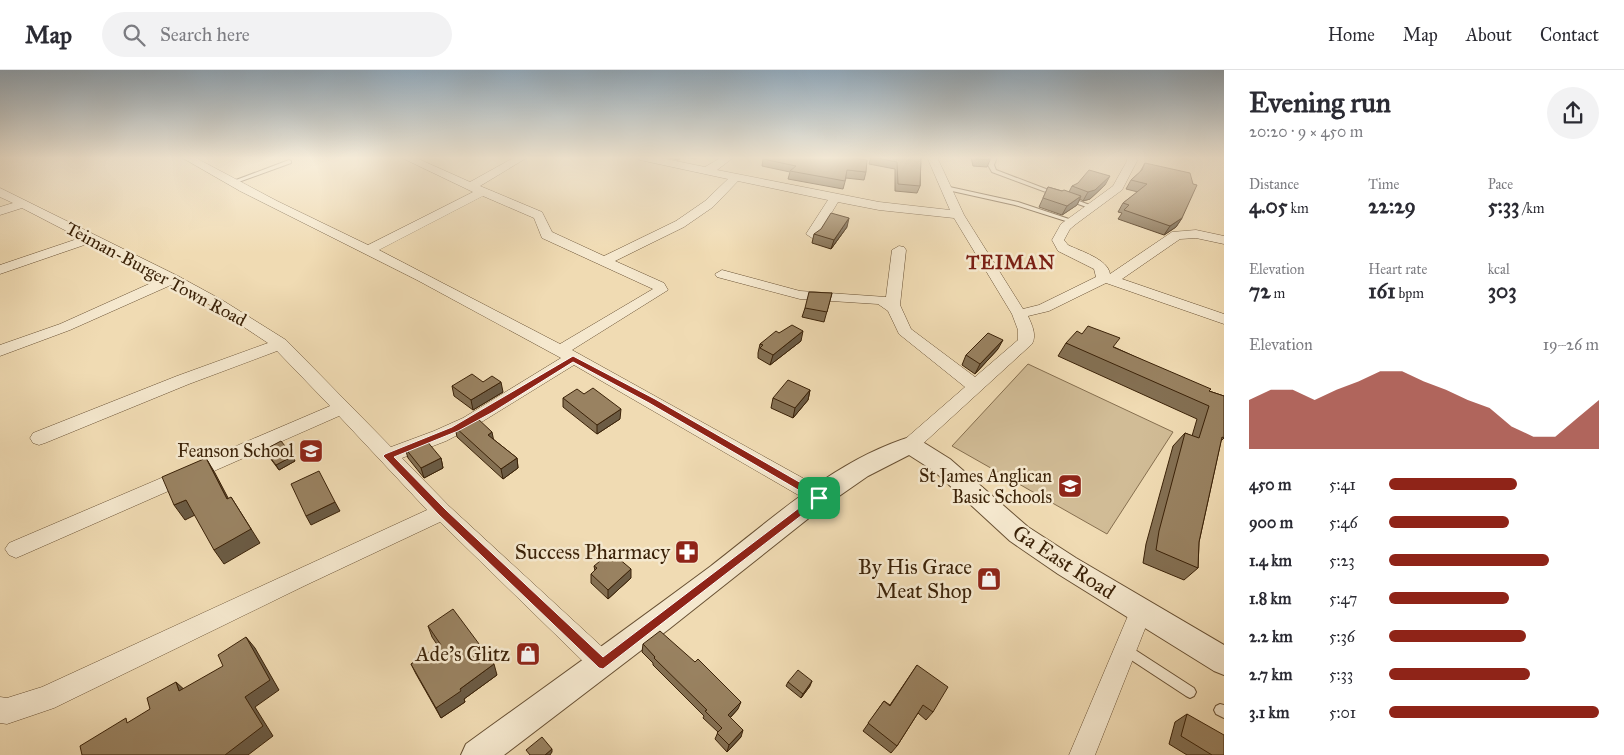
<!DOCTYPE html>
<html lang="en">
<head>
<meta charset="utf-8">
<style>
	body { margin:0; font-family:"IM FELL Great Primer",serif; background:#f2f2f3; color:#2b2b33; height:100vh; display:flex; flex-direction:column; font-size:19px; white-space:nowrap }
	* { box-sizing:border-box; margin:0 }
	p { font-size:16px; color:#7c7c81 }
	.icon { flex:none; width:28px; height:28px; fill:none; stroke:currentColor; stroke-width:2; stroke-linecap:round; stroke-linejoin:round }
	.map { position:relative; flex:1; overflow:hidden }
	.drawer { display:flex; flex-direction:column; background:#fff; width:400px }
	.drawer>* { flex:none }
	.pin { position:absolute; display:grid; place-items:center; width:42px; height:42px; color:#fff; margin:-21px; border-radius:10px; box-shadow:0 2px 8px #0006 }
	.round { display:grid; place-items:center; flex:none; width:52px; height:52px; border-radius:26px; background:#f2f2f3 }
	.overview { display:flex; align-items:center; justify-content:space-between; height:85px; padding:0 25px }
	h1 { font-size:28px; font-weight:800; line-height:38px }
	.figures { display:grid; grid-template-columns:repeat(3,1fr); gap:8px; height:85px; padding:5px 25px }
	.figures div { display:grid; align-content:center }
	.figures b { font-size:21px; font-weight:800 }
	.figures small { font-size:14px; font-weight:400 }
	.figures p { font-size:14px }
	.chart { height:140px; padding:10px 25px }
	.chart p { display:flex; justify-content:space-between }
	.chart svg { width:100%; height:90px; margin-top:5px; fill:#8f2418; opacity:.7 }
	ul { padding:0 25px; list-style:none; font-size:16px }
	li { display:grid; grid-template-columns:80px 60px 1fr; align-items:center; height:38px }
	li i { height:12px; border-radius:6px; background:#8f2418 }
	header { display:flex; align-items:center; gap:30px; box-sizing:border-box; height:70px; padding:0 25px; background:#fff; border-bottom:1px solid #e1e1e2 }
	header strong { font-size:24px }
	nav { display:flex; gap:28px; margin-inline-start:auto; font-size:18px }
	.search { width:350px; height:45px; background:#f2f2f3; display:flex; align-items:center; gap:12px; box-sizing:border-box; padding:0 18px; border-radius:28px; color:#7c7c81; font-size:19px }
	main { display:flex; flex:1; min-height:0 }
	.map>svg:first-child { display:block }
	.green { fill:#d1bc96; stroke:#866f4f }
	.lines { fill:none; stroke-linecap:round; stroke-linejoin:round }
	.service-casing { stroke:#685033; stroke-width:2 }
	.minor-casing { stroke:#685033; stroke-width:1 }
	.tertiary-casing { stroke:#685033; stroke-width:2 }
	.service { fill:#f5e8ce; fill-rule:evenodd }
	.minor { fill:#f5e8ce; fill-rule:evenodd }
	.tertiary { fill:#f5e8ce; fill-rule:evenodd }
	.wall { fill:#847053; stroke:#3b2208 }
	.shaded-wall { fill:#6b5b44; stroke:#3b2208 }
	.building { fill:#998261; stroke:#3b2208 }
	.route { fill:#8f2418; stroke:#fff; fill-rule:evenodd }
	.labels { text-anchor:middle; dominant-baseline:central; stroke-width:5; stroke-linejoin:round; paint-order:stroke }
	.street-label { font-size:18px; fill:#3b2208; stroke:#f5e8ce }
	.poi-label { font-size:18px; fill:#3b2208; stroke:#f5e8ce; text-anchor:end }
	.far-district-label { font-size:19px; font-weight:bold; letter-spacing:1px; fill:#7a1f14; stroke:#f5e8ce }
	.near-poi-label { font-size:21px; fill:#3b2208; stroke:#f5e8ce; text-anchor:end }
	.near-street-label { font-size:21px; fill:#3b2208; stroke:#f5e8ce }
</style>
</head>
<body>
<header>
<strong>Map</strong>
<div class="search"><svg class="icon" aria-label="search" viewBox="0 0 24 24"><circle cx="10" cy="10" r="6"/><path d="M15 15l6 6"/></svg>Search here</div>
<nav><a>Home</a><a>Map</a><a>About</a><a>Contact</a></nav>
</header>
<main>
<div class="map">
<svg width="1224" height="685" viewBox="0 0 1224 685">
	<rect width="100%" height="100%" fill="#f0dbb3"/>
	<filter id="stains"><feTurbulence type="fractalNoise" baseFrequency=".004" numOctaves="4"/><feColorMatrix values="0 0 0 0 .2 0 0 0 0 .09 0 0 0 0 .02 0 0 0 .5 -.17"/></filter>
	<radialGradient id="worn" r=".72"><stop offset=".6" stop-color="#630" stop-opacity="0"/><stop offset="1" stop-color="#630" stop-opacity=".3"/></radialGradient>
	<polygon class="green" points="1028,294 1173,362 1107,464 952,376"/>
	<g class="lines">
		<defs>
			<g id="service">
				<polygon points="991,87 997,87 994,95 996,100 1059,124 1054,125 992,102 988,95"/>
				<polygon points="289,90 291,91 291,93 233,114 228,113"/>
				<polygon points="945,116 1018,132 1075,151 1072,153 1015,135 943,119 943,117"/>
				<polygon points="1067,128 1071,128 1095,137 1092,139 1067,130"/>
				<polygon points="1126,574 1194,618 1196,622 1194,626 1190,628 1186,626 1122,584 1120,580 1122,576"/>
				<polygon points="1220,634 1224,635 1224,648 1216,644 1214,640 1216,636"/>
			</g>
			<g id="minor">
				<path d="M181 87H194L277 131 368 175 473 122 400 87H414L470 112 515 87H528L480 116 542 142 552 162 604 186 676 151 705 131 728 109 640 90 635 87H656L705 97 722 87H734L717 100 879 132 950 140 927 87H937L964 145 1023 239 1039 235 1096 207 1094 199 1058 181 1052 170 1061 154 1113 116 1127 91 1126 87H1136L1137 91 1122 120 1076 154 1070 159 1064 170 1068 175C1080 181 1108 189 1110 204L1172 162 1196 160 1224 166V174L1196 168 1180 169 1122 209 1224 244V254L1106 213 1049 241 1028 246C1032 255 1037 265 1032 274L916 380 910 382 904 380 901 375 904 370 965 317 899 264 888 241 878 234 800 229 717 207 715 204 722 200 800 221 886 227 892 180 899 176 904 177 906 180 900 235 911 259 975 307 1018 270V260L1012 244 954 148 879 140 838 132 817 167 812 168 806 164 828 130 738 111 713 137 684 157 615 191 664 213 668 220 572 280 826 421 829 427 826 433 819 435 812 433 574 295 475 356 446 371 402 388 449 436 612 586 615 594 612 602 603 606 594 602 440 452 304 516 54 638 7 654 0 653V627L7 628 42 617 427 440 339 346 23 485 16 488 9 485 5 479 9 473 330 336 277 281 189 314 45 373 39 375 33 373 30 368 33 363 177 306 268 273 212 236 171 215 70 260 0 286V275L60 254 160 209 90 173 0 204V195L80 168 22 138 0 145V137L13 133 0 127V118L178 206 222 230 286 270 391 377 434 361 463 348 561 288 417 210 240 121ZM483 126 534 148 542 168 653 219 560 274 379 180Z"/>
				<polygon points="1141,531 1149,534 1152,541 1095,685 1069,685 1133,534"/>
			</g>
			<path id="tertiary" d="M910 367 918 369 950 389 1028 457 1076 488 1224 575V605L1214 601 1058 504 1010 471 934 401 909 385 868 406 819 440 669 559 504 685H461L466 674C548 615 630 556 711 496 772 449 835 390 910 367Z"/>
		</defs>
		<use href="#service" class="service-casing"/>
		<use href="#minor" class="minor-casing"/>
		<use href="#tertiary" class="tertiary-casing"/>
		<use href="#service" class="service"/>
		<use href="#minor" class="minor"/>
		<use href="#tertiary" class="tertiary"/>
	</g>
	<g class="wall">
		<polygon points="665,87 682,87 678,90"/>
		<polygon points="685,87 698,87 695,89"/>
		<polygon points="871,87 921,87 920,116 917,123 895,121 895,99 869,94"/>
		<polygon points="971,87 989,87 990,90 987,97 973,96"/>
		<polygon points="763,89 866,102 864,110 846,108 843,119 788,109 790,102 762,96"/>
		<polygon points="1145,93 1182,148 1176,157 1164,165 1118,149 1122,143 1118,142 1123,133 1138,122 1126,119 1131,110 1140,102"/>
		<polygon points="1105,115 1090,129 1083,131 1080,129 1077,135 1062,145 1039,137 1048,117 1062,121 1069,122 1072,116"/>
		<polygon points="847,157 831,179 812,173 814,164"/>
		<polygon points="832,223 824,252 802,247 805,238"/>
		<polygon points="779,263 801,271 770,295 758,288 758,283 760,274"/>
		<polygon points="1066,273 1114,277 1209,321 1224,326 1224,368 1221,371 1199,472 1198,498 1184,510 1143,493 1146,474 1173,376 1185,363 1192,366 1197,349 1058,286"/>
		<polygon points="998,279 975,304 962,295 966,285"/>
		<polygon points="483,312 503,322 473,340 454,326 452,316"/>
		<polygon points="810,320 808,330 793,348 771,338 773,328"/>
		<polygon points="584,324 620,349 597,364 563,337 563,328"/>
		<polygon points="455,357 493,369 517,388 518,398 503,409 457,367"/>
		<polygon points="405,378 441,388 443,398 424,408 408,388"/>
		<polygon points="264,380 295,391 279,400"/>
		<polygon points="594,496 631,508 608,529 591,513 591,504 595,501"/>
		<polygon points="428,556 497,605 464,629 465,632 441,648 416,604 411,594 438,576 432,567"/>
		<polygon points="643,574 738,639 730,648 741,667 727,682 715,669 718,662 703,648 704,646 653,595 653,593 642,582"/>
		<polygon points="917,595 933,642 926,650 918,643 897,676 891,683 863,661 884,631 890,635"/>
		<polygon points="788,612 810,616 801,628 786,616"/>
		<polygon points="1187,644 1224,685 1187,685 1169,674 1175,652"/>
	</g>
	<g class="shaded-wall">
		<polygon points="1110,106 1105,115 1090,129 1083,131 1088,122"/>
		<polygon points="1081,126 1077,135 1062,145 1067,136"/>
		<polygon points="849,148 847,157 831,179 834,170"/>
		<polygon points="1182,148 1176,157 1164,165 1170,156"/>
		<polygon points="803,261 801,271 770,295 773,285"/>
		<polygon points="1003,270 998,279 975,304 980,294"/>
		<polygon points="501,312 503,322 473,340 471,330"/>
		<polygon points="810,320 808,330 793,348 795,338"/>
		<polygon points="621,339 620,349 597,364 597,355"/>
		<polygon points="492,362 494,372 488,365"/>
		<polygon points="293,386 295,391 279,400 276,395"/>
		<polygon points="206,388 215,403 236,443 227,429"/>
		<polygon points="441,388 443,398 424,408 421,398"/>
		<polygon points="517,388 518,398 503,409 501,399"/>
		<polygon points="231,427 260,473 224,494 214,480"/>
		<polygon points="186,430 197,444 185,450 174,435"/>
		<polygon points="335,432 340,441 311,455 306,446"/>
		<polygon points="631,499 631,508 608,529 608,520"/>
		<polygon points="246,567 255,578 279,620 255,637 273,666 248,685 225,685"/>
		<polygon points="494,594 497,605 464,629 465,632 441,648 436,638 460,619"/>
		<polygon points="812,611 810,616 801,628 803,624"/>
		<polygon points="176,612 188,623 179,621"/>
		<polygon points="741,632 738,639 726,652 728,645"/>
		<polygon points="743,660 741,667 727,682 729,675"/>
		<polygon points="552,679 552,682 550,685 545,685"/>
	</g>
	<g class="building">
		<polygon points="765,87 847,87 867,90 866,102 847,100 845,111 790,101 796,96 763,89"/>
		<polygon points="872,87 921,87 920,116 898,114 897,92"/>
		<polygon points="975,87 989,87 990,90 976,89"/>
		<polygon points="1145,93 1190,103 1193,114 1197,115 1182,148 1170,156 1124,140 1129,135 1123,133 1147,114 1131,110 1142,100"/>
		<polygon points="1089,100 1110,106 1095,120 1088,122 1072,116 1078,113"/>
		<polygon points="1048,117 1062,121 1064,120 1081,126 1067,136 1043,128"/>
		<polygon points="831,143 849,148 834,170 814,164 821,159"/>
		<polygon points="809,222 832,223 827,242 805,238"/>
		<polygon points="792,255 803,261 773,285 760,278 763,275 760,274 776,261 779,263"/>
		<polygon points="1088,256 1120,268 1113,277 1211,319 1209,321 1224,326 1224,368 1222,367 1199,472 1198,498 1156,480 1159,461 1185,363 1199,368 1209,336 1066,273 1077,261 1082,264"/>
		<polygon points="988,263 1003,270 980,294 966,285"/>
		<polygon points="472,304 483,312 492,306 501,312 471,330 452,316"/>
		<polygon points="788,310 810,320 795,338 773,328"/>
		<polygon points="593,318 621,339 597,355 563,328 577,319 584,324"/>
		<polygon points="476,347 492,362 488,365 517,388 501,399 455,357"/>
		<polygon points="426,370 441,388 421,398 405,378"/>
		<polygon points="281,371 293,386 276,395 264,380"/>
		<polygon points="206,388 227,429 231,427 251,459 214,480 186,430 174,435 162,407"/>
		<polygon points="319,401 335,432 306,446 291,414"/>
		<polygon points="611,482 631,499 608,520 591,504 597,498 594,496"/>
		<polygon points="453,539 494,594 460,619 461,621 436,638 411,594 441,575 428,556"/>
		<polygon points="660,561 695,592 698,589 741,632 728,645 743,660 729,675 717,663 722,658 705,641 707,640 654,588 655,587 643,574"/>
		<polygon points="246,567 270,610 245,627 263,656 225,685 82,685 80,676 126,648 127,653 150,639 147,628 176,612 179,621 223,596 218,585"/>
		<polygon points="917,595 948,617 933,642 923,635 897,676 868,653 884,631 890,636"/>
		<polygon points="798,600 812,611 803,624 788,612"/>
		<polygon points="1187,644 1224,665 1224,685 1212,685 1181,666"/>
		<polygon points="542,667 552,679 545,685 530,685 526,680"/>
	</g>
	<linearGradient id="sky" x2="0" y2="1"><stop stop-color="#92aabc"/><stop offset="0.48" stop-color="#f8efdd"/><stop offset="1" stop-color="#f8efdd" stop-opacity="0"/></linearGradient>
	<rect width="1224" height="183" fill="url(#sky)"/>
	<path class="route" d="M573 286 655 329 822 425 824 428 603 599 599 598 439 445 383 386 385 384 452 357ZM573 292 649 333 812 428 603 587 446 440 394 387 458 361 493 342Z"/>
	<defs>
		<symbol id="school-square" viewBox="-11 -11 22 22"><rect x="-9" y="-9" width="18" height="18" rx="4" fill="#8f2418" stroke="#f5e8ce"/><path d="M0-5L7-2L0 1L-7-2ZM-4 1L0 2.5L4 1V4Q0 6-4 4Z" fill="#fff"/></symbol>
		<symbol id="pharmacy-square" viewBox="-11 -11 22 22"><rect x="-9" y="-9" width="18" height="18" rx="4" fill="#8f2418" stroke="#f5e8ce"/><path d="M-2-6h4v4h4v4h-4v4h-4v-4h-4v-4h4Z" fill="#fff"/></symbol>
		<symbol id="shop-square" viewBox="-11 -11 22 22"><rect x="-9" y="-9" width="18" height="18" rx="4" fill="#8f2418" stroke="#f5e8ce"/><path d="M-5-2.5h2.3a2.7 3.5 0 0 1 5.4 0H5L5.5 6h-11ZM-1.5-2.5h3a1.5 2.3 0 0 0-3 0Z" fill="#fff"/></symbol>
	</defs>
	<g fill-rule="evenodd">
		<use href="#school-square" x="297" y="367" width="28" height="28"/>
		<use href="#school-square" x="1056" y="402" width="28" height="28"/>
		<use href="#pharmacy-square" x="673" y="468" width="28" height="28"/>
		<use href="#shop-square" x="975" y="495" width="28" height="28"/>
		<use href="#shop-square" x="514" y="570" width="28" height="28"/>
	</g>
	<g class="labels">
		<g class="street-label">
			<text transform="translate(156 204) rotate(28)">Teiman-Burger Town Road</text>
		</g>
		<g class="poi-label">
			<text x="294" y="381">Feanson School</text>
			<text x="1052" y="406">St James Anglican<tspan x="1052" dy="21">Basic Schools</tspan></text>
		</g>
		<g class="far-district-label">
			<text x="1011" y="192">TEIMAN</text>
		</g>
		<g class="near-poi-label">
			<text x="670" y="482">Success Pharmacy</text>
			<text x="972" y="497">By His Grace<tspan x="972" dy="24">Meat Shop</tspan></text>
			<text x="510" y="584">Ade's Glitz</text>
		</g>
		<g class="near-street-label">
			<text transform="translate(1064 492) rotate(33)">Ga East Road</text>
		</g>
	</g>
	<rect width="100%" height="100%" filter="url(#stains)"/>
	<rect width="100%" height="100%" fill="url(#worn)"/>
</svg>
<div class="pin" style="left:819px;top:428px;background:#1e9e55"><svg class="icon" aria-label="arrive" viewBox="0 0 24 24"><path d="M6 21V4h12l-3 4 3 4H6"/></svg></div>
</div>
<section class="drawer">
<div class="overview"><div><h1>Evening run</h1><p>20:20 · 9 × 450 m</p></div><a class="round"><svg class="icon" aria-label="share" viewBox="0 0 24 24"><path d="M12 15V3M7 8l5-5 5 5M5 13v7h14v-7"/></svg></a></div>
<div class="figures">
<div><p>Distance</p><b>4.05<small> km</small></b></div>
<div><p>Time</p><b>22:29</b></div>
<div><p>Pace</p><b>5:33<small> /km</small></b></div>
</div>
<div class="figures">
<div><p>Elevation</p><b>72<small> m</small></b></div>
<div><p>Heart rate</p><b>161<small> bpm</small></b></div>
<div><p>kcal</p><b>303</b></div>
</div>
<div class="chart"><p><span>Elevation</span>19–26 m</p>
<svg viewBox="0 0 160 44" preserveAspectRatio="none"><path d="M0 44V20L10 15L20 15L30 20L40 15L50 11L60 6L70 6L80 11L90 15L100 20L110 24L120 33L130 38L140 38L150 29L160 20V44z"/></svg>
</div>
<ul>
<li><b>450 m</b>5:41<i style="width:61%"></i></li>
<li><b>900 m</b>5:46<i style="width:57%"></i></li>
<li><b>1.4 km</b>5:23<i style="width:76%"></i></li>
<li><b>1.8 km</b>5:47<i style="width:57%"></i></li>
<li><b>2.2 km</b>5:36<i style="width:65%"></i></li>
<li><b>2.7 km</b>5:33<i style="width:67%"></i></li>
<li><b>3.1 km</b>5:01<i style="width:100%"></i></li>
</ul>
</section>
</main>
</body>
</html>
